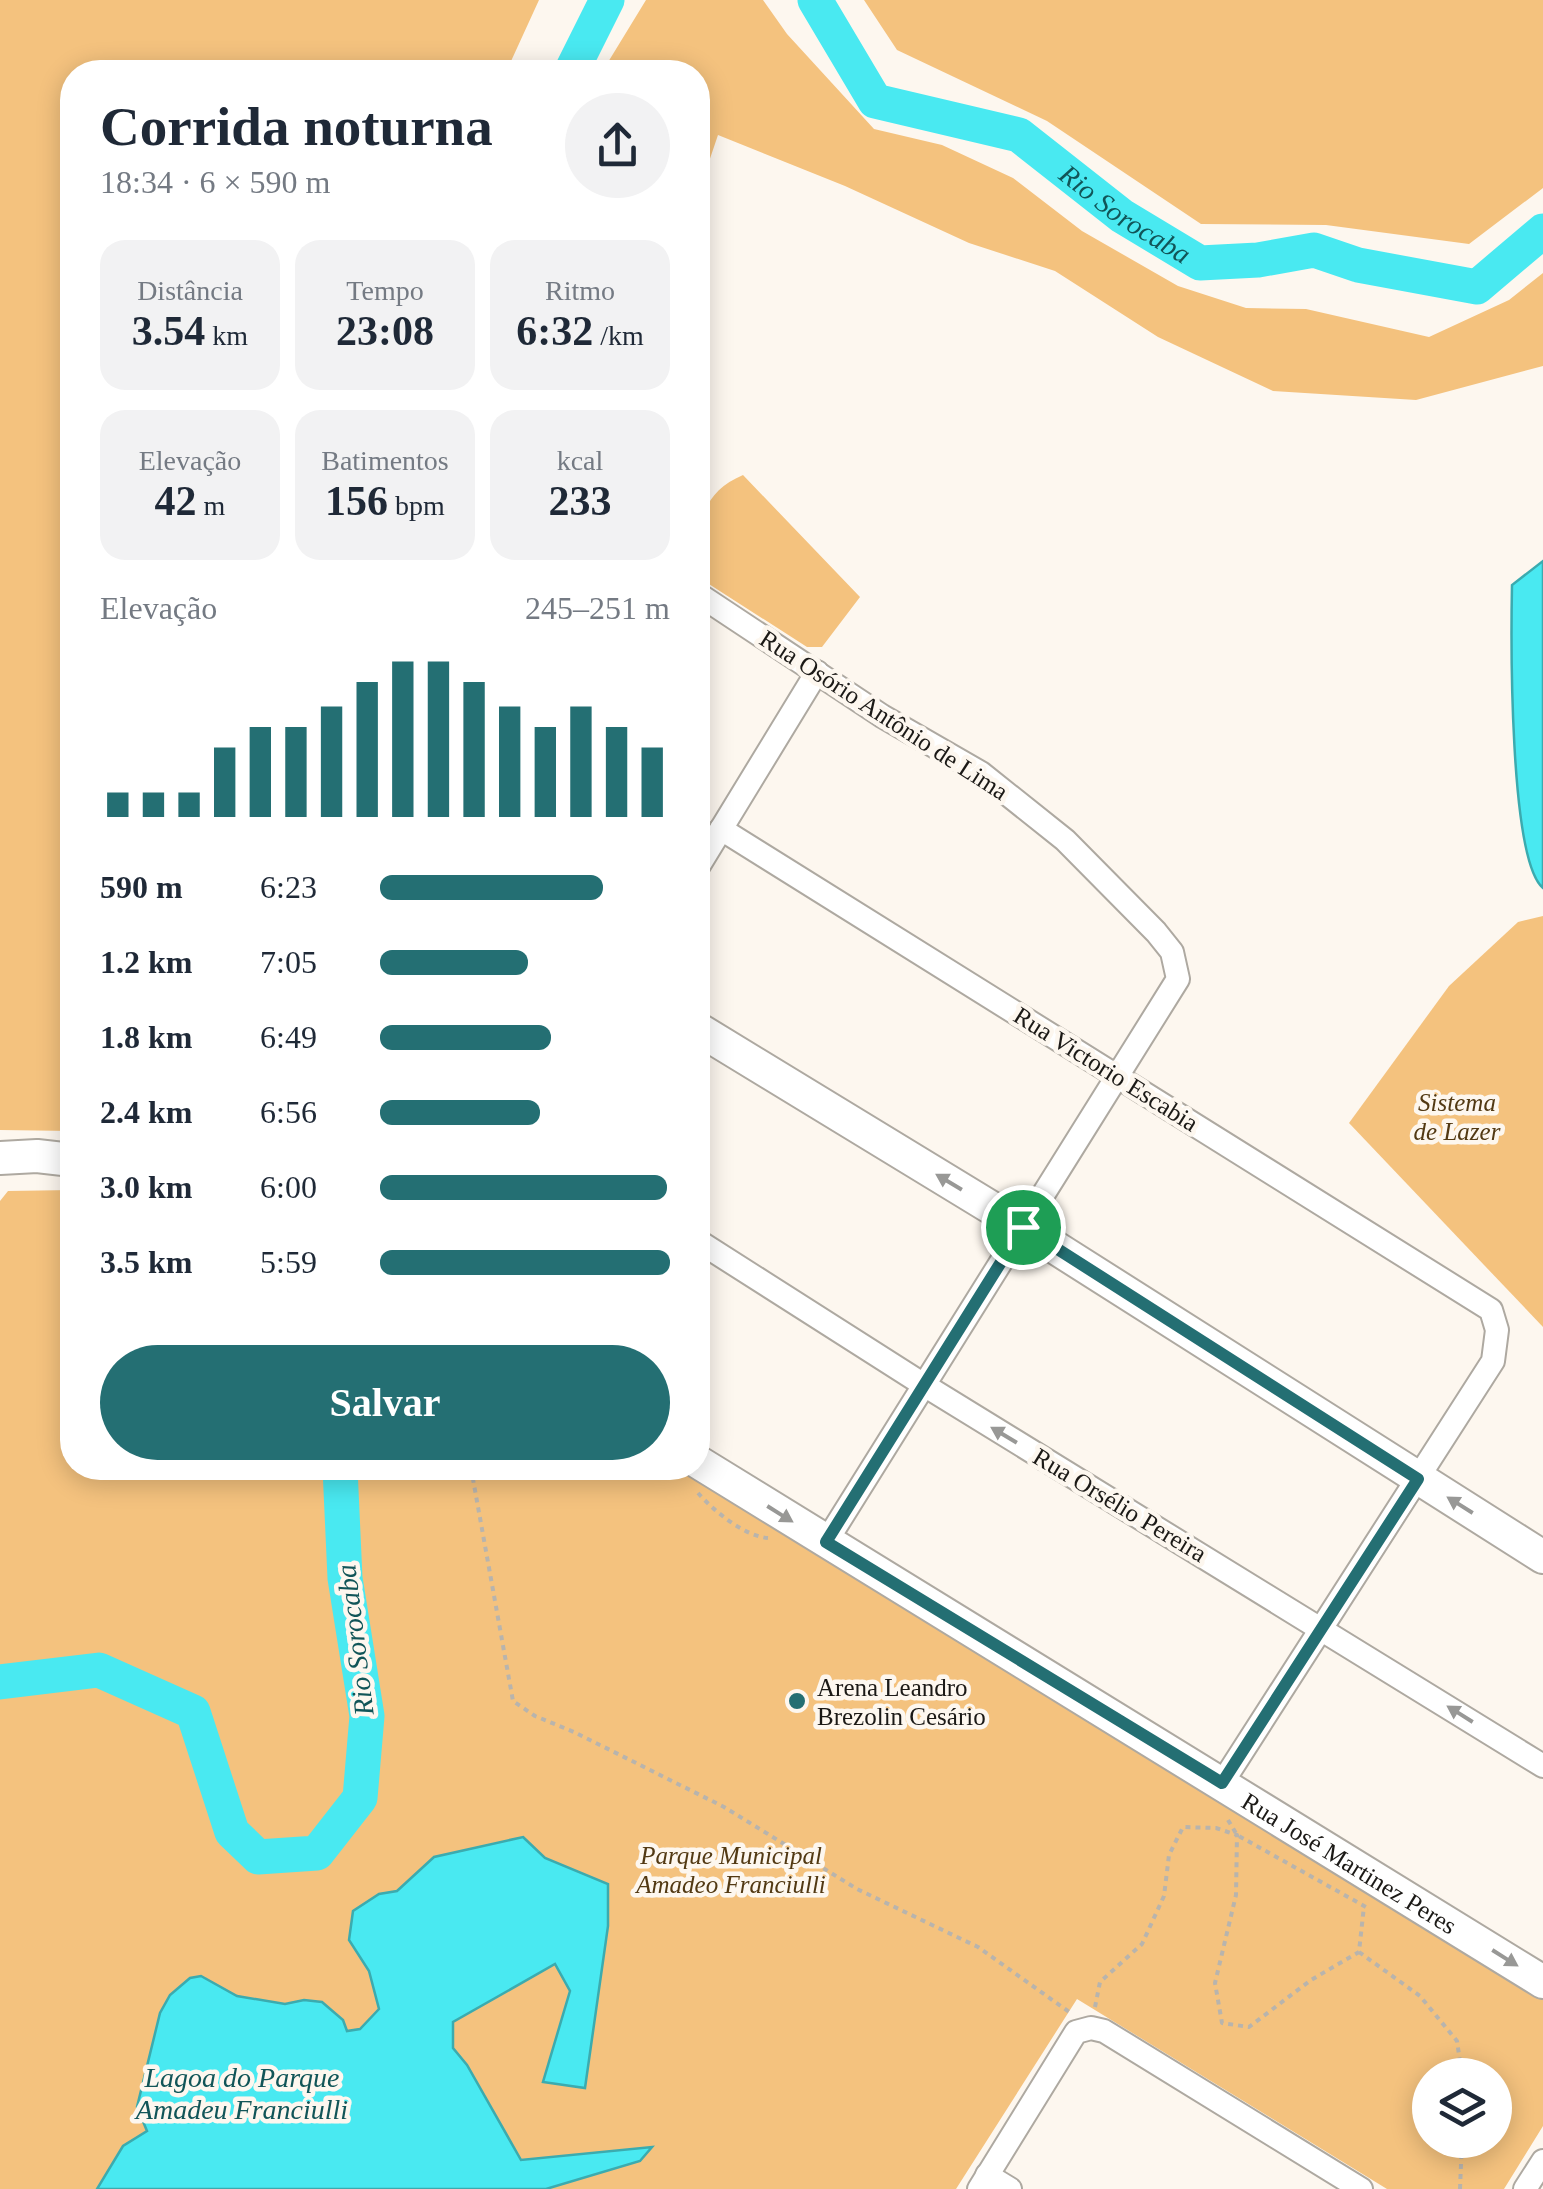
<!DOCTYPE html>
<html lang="pt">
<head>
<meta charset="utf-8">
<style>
	body { margin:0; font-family:Georgia,serif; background:#f2f2f3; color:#1f2937; height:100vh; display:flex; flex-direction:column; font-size:38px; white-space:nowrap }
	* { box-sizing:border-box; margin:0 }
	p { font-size:32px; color:#747a83 }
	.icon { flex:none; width:55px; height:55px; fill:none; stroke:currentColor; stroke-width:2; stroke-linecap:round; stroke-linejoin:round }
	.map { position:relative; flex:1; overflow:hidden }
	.side { position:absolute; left:60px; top:60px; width:650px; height:1420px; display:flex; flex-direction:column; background:#fff; border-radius:40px; box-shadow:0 5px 25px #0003 }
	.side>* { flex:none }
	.buttons { position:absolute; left:1412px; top:2058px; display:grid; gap:20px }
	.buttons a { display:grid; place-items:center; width:100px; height:100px; border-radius:50%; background:#fff; box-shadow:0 5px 25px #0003; font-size:50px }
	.pin { position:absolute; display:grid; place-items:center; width:85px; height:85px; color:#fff; margin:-42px; border:5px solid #fff; border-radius:50%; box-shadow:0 2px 10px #0007 }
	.round { display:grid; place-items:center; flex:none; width:105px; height:105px; border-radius:52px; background:#f2f2f3 }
	.headline { display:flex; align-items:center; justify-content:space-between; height:170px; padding:0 40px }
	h1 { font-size:55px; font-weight:700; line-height:75px }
	.figures { display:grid; grid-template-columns:repeat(3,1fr); gap:15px; height:170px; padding:10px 40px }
	.figures div { display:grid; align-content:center; border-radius:25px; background:#f2f2f3; text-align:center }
	.figures b { font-size:42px; font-weight:700 }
	.figures small { font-size:28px; font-weight:400 }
	.figures p { font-size:28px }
	.chart { height:280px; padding:20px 40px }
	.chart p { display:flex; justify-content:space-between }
	.chart svg { width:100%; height:180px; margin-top:10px; stroke:#246f73; stroke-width:6 }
	.button { display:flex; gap:20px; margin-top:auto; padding:20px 40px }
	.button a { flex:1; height:115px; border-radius:60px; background:#246f73; color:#fff; font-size:40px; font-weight:700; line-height:115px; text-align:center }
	ul { padding:0 40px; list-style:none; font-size:32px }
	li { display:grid; grid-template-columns:160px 120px 1fr; align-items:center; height:75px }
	li i { height:25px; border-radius:12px; background:#246f73 }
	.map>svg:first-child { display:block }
	.green { fill:#f4c27e; fill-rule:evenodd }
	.water { fill:#49e9f1; stroke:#3babaf; stroke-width:2.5 }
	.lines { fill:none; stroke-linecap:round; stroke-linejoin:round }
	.river { stroke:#49e9f1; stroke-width:35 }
	.street-casing { stroke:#aea9a1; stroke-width:26 }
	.secondary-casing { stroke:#aea9a1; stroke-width:36 }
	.path { stroke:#b8b4ad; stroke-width:4; stroke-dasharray:5 5; stroke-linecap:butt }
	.street { stroke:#fff; stroke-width:22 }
	.secondary { stroke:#fff; stroke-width:32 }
	.oneway { fill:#989896 }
	.route-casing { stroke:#fff; stroke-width:20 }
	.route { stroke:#246f73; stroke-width:12 }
	.poi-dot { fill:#246f73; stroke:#fdf7ef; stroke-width:4 }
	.labels { text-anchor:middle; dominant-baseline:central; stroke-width:9; stroke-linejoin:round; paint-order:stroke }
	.street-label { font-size:25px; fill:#1b1916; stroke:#fdf7ef }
	.park-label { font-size:25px; font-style:italic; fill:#523913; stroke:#fdf7ef }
	.poi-label { font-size:25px; fill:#1b1916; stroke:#fdf7ef; text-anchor:start }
	.water-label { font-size:28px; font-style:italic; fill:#115558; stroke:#fdf7ef }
</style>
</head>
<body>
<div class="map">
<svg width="1543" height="2189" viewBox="0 0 1543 2189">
	<rect width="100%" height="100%" fill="#fdf7ef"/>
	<g class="green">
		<polygon points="0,0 539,0 506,72 72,72 72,1131 0,1130"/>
		<polygon points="646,0 763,0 787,34 874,129 942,145 1013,178 1082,231 1178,286 1246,308 1306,309 1429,337 1509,300 1543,273 1543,366 1416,400 1273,391 1158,337 1055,271 969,243 845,186 718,135 698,194 698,72 602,72"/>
		<polygon points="864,0 1543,0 1543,188 1469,244 1326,225 1201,224 1047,121 897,50"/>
		<path d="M743 475 860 597 822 647H807L698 577C697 533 696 495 743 475Z"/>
		<polygon points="1543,916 1543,1327 1349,1123 1449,986 1518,922"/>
		<path d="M72 1190V1468H692L1543 1993V2126L1504 2189H1387L1077 1999 956 2189H0V1201L8 1191ZM1430 2075H1495V2140H1430Z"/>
	</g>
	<g class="water">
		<path d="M1543 561V888C1509 860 1511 635 1512 585Z"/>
		<polygon points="523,1837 545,1858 608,1884 608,1926 585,2088 543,2082 570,1991 555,1964 453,2022 453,2048 467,2065 521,2160 652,2147 640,2161 546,2189 97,2189 123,2146 147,2131 137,2107 160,2013 170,1995 190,1978 201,1976 237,1996 285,2004 304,2000 322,2002 343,2020 347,2031 360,2029 379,2009 369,1971 349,1940 353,1911 379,1894 397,1891 434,1857"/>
	</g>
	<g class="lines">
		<g class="river">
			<path id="s1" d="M815 0 875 101 1019 135 1122 216 1200 263 1258 260 1314 250 1358 265 1477 287 1543 231"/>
			<polyline points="571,72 607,0"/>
			<polyline points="0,1682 99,1670 193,1712 232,1832 258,1857 317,1853 360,1798 367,1716 345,1578 340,1468"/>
		</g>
		<defs>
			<g id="street">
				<polyline points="698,594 882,716 981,773 1065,840 1156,932 1172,952 1178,979 826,1542"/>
				<polyline points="721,829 1491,1310 1497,1330 1493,1361 1222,1783"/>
				<polyline points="698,867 817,672"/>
				<polyline points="698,1241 924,1385 1543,1766"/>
				<polyline points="987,2175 1010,2189"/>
				<polyline points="979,2189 1076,2032 1091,2028 1104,2031 1361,2189"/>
				<polyline points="1525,2189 1543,2161"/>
			</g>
			<g id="secondary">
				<polyline points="698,1029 1023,1227 1543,1557"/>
				<polyline points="0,1158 37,1156 72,1160"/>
				<path id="s2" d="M698 1462 1543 1982"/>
			</g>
		</defs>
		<use href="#street" class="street-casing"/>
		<use href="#secondary" class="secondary-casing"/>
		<g class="path">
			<polyline points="471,1468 513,1701 535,1716 574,1732 724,1807 857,1889 978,1947 1072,2014"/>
			<path d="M698 1493C714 1511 744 1536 768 1538"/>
			<polyline points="1228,1820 1237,1835 1366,1907"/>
			<polyline points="1359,1952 1420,1996 1457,2041 1462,2075"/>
			<polyline points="1095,2007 1100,1982 1142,1944 1164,1896 1169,1855 1183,1827 1216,1828 1237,1835 1236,1895 1215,1983 1222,2023 1249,2027 1311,1980 1359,1952 1364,1906"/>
			<polyline points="1460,2189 1462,2140"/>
		</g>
		<use href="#street" class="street"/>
		<use href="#secondary" class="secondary"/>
	</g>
	<defs><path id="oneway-solid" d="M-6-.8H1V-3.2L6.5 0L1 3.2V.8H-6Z" transform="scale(2.5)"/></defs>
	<g class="oneway">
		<use href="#oneway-solid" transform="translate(949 1182) rotate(-149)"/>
		<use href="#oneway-solid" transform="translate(1004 1435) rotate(-149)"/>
		<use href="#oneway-solid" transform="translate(1460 1505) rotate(-148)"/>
		<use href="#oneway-solid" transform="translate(780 1514) rotate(32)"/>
		<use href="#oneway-solid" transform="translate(1460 1714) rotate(-148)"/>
		<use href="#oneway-solid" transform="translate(1505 1958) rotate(32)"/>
	</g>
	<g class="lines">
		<defs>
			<polygon id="route" points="1023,1227 1418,1479 1222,1783 826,1542"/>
		</defs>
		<use href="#route" class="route-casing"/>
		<use href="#route" class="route"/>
	</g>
	<circle class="poi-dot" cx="797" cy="1701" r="10"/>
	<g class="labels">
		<g class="street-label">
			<text transform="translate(884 715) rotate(33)">Rua Osório Antônio de Lima</text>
			<text transform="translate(1106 1069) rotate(32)">Rua Victorio Escabia</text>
			<text transform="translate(1120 1505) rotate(31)">Rua Orsélio Pereira</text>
			<text stroke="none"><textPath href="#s2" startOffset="765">Rua José Martinez Peres</textPath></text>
		</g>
		<g class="park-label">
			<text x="1457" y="1102">Sistema<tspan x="1457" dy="29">de Lazer</tspan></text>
			<text x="731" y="1855">Parque Municipal<tspan x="731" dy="29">Amadeo Franciulli</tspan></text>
		</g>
		<g class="poi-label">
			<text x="817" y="1687">Arena Leandro<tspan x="817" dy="29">Brezolin Cesário</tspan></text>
		</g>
		<g class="water-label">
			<text stroke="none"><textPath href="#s1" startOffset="398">Rio Sorocaba</textPath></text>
			<text transform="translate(355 1640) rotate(-97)">Rio Sorocaba</text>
			<text x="242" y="2077">Lagoa do Parque<tspan x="242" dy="32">Amadeu Franciulli</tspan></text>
		</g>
	</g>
</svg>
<div class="buttons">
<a><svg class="icon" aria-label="layers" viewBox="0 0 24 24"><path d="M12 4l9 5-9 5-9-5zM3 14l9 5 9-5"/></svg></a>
</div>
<div class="pin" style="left:1023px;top:1227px;background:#1e9e55"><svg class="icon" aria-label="arrive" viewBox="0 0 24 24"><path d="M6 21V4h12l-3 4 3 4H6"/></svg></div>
<section class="side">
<div class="headline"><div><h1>Corrida noturna</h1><p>18:34 · 6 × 590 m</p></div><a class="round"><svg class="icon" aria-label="share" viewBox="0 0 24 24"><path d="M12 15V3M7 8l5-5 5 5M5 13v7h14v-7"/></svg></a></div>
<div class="figures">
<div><p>Distância</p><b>3.54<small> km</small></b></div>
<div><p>Tempo</p><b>23:08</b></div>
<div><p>Ritmo</p><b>6:32<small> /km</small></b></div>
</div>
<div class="figures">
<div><p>Elevação</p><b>42<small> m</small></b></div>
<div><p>Batimentos</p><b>156<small> bpm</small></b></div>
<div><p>kcal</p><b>233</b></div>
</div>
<div class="chart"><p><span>Elevação</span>245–251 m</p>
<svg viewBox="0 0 160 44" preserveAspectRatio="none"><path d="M5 44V38M15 44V38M25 44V38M35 44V27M45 44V22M55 44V22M65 44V17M75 44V11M85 44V6M95 44V6M105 44V11M115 44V17M125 44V22M135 44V17M145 44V22M155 44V27"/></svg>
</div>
<ul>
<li><b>590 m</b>6:23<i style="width:77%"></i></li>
<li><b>1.2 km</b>7:05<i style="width:51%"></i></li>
<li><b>1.8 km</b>6:49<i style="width:59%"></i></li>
<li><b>2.4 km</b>6:56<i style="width:55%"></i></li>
<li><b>3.0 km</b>6:00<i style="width:99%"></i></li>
<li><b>3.5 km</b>5:59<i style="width:100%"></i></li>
</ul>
<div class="button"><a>Salvar</a></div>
</section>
</div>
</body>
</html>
